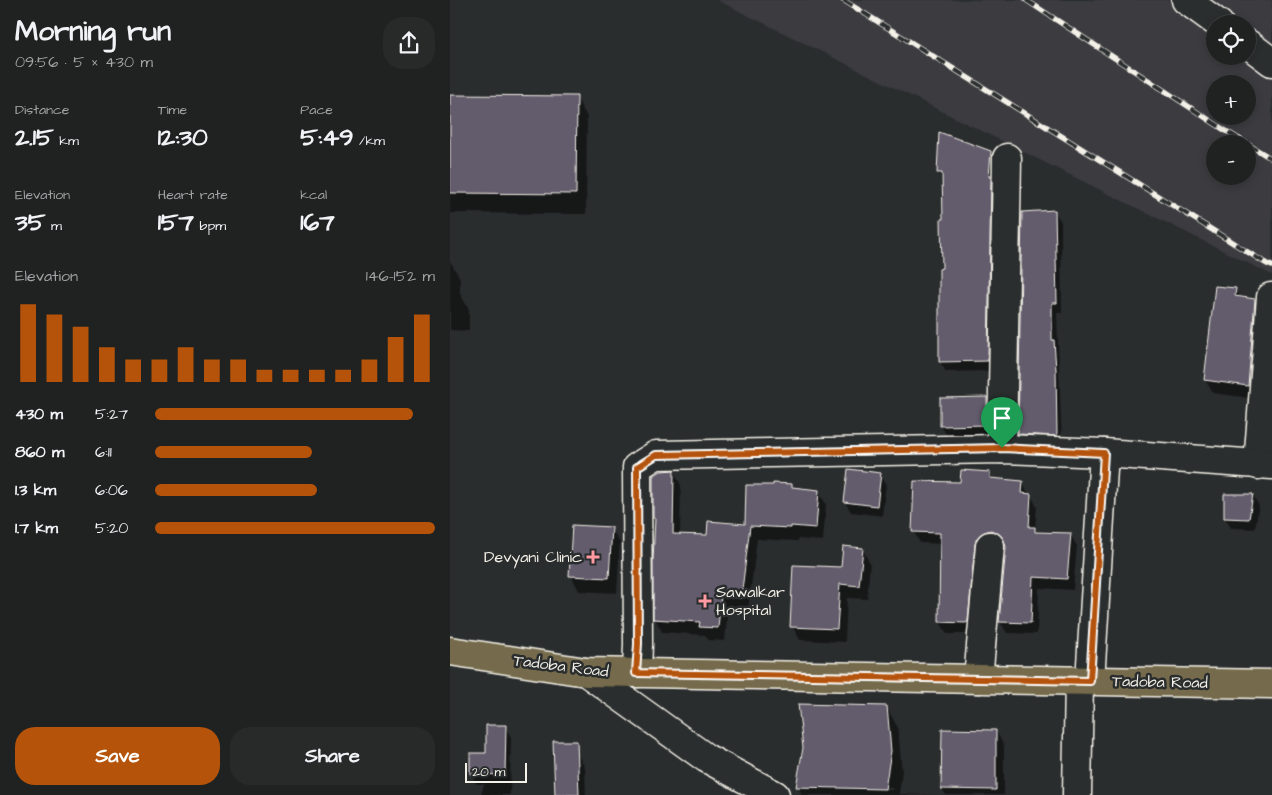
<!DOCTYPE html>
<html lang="en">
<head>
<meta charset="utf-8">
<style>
	body { margin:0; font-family:"Architects Daughter",sans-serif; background:#282a2a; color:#f1f3f6; height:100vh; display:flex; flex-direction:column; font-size:19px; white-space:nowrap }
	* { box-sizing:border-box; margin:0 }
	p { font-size:16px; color:#a2a4a5 }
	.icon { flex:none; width:28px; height:28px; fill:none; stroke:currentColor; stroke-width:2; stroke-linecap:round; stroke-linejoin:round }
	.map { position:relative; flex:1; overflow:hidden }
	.side { display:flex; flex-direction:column; background:#202222; width:450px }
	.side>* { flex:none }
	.tools { position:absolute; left:756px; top:15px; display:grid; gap:10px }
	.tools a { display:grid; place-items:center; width:50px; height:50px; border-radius:50%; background:#202222; box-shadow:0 2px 8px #0003,0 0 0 1px #3d3f40; font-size:25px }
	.scale { position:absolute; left:15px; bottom:12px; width:62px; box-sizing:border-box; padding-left:5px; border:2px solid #f4f1e8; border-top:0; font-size:14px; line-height:18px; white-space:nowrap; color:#f4f1e8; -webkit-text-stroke:4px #2a2d2e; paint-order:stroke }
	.pin { position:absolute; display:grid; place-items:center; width:42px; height:42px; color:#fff; margin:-51px -21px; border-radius:50% 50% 50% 0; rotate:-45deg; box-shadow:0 0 5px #0007 }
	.pin .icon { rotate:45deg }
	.round { display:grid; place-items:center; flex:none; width:52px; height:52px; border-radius:20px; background:#282a2a }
	.summary { display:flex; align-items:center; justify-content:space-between; height:85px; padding:0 15px }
	h1 { font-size:28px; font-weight:800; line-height:38px }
	.stats { display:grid; grid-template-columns:repeat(3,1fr); gap:8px; height:85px; padding:5px 15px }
	.stats div { display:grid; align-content:center }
	.stats b { font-size:25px; font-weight:800 }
	.stats small { font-size:14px; font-weight:400 }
	.stats p { font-size:14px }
	.chart { height:140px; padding:10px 15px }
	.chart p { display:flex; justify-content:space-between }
	.chart svg { width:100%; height:90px; margin-top:5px; stroke:#b45309; stroke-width:6 }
	.button { display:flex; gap:10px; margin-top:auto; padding:10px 15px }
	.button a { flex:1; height:58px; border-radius:20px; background:#b45309; color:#fff; font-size:20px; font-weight:800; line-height:58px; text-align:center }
	.button a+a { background:#282a2a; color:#f1f3f6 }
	ul { padding:0 15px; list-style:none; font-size:16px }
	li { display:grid; grid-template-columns:80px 60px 1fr; align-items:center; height:38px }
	li i { height:12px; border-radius:6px; background:#b45309 }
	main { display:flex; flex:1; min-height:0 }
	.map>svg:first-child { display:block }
	.built { fill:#3b3b41; fill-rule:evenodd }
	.shadow { fill:#0007; fill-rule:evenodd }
	.building { fill:#645c6d; stroke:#f4f1e8 }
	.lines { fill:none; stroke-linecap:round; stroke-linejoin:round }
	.minor-casing { stroke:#f4f1e8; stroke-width:31 }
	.major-casing { stroke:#f4f1e8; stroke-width:31 }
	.minor { stroke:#2a2d2e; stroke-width:28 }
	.major { stroke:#746b4b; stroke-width:28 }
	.rail-casing { stroke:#f4f1e8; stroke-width:5.5 }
	.rail { stroke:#2a2d2e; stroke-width:4; stroke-dasharray:11; stroke-linecap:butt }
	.route-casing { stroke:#fff; stroke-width:10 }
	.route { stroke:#b45309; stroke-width:6 }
	.poi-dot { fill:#ff9aa2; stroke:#2a2d2e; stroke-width:2 }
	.labels { text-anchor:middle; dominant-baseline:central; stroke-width:5; stroke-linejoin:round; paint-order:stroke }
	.poi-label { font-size:16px; fill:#f4f1e8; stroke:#2a2d2e; text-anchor:end }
	.street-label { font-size:16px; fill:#f4f1e8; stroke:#2a2d2e }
</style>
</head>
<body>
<main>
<section class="side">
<div class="summary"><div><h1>Morning run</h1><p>09:56 · 5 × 430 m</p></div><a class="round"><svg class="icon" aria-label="share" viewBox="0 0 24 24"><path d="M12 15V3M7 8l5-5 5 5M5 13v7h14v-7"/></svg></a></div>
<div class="stats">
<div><p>Distance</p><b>2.15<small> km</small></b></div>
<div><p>Time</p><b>12:30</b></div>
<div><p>Pace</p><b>5:49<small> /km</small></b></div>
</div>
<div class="stats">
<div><p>Elevation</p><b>35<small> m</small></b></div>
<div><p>Heart rate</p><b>157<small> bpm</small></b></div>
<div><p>kcal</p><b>167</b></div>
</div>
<div class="chart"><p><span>Elevation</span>146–152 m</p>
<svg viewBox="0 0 160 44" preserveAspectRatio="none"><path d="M5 44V6M15 44V11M25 44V17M35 44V27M45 44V33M55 44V33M65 44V27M75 44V33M85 44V33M95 44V38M105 44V38M115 44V38M125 44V38M135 44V33M145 44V22M155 44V11"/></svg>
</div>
<ul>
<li><b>430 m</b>5:27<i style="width:92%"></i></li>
<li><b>860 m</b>6:11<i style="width:56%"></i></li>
<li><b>1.3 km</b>6:06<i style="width:58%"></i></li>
<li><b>1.7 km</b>5:20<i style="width:100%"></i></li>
</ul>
<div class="button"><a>Save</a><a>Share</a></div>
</section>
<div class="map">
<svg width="822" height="795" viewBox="0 0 822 795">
	<rect width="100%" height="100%" fill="#2a2d2e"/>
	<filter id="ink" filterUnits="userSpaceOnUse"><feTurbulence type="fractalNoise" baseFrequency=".02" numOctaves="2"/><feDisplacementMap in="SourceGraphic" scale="10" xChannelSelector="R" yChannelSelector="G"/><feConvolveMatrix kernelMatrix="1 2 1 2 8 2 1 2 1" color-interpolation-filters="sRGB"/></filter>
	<g filter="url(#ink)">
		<path class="built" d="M267 0H822V275ZM765 24H798V56H765ZM765 84H798V116H765ZM765 144H798V176H765Z"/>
		<g class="shadow">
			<polygon points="0,96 126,97 137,117 136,214 0,213"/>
			<polygon points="540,152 546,163 543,371 496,372 490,362 494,220 493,181 489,173"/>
			<polygon points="605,212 611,222 612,313 607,313 612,445 575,444 569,434"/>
			<polygon points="0,261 10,278 10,293 19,310 19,331 0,330"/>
			<polygon points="785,289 791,298 804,300 812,314 806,399 763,393 755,380"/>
			<polygon points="537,398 542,408 542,435 497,436 491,426"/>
			<polygon points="224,472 231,485 230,535 258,537 297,526 342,485 344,489 368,491 376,504 373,541 348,539 348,541 307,539 298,611 278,608 275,641 258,640 255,635 212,632 205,619 207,521 204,517"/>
			<polygon points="539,473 543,479 572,482 579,495 581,495 587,507 585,529 588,534 620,534 627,546 623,590 589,588 587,634 557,633 550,622 556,545 549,542 523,634 497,634 490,622 491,544 470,543 464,532 512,483"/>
			<polygon points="430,474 436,485 432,516 401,512 395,502"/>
			<polygon points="803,495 809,506 805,529 781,528 775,518"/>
			<polygon points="161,528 170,543 167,593 129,591 121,575"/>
			<polygon points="412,549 420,563 417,599 397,598 395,642 350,640 342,626 392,568"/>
			<path d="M437 708 448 728 452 772 449 794 487 795H352L348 787ZM361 786 442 788V790L361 788Z"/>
			<polygon points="55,727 61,737 60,795 31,795 34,784 27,784 21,774 37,754"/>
			<polygon points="546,731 554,746 554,795 496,795 492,789"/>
			<polygon points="127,754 135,767 136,795 114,795"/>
		</g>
		<g class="building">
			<polygon points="0,95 127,96 126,194 0,193"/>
			<polygon points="489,132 541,151 539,177 541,177 538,361 489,362 489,269 492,268 491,219 493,219 492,173 487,173"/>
			<polygon points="605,210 607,303 602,303 602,340 604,340 606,370 607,436 568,434 572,212"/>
			<polygon points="765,286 786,288 785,296 805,299 798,386 754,380"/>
			<polygon points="537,397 537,425 490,426 490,398"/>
			<polygon points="398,469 431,473 427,506 394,502"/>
			<polygon points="224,470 223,534 257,535 258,521 295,524 296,485 323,485 323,483 342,484 342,487 369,490 366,528 341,526 341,528 300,526 291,598 271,596 268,628 249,627 250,622 203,619 203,561 205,518 203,518 203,476 211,471"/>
			<polygon points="511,470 540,472 540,478 573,481 572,493 581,494 579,527 585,527 585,532 621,533 617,579 583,577 581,623 549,622 556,547 554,540 549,534 541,530 534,532 528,537 525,544 518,621 516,623 489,622 490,533 462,532 464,481 510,482"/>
			<polygon points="774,494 803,494 799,519 774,518"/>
			<polygon points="122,525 162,527 159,578 119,576"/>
			<polygon points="393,546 413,548 409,586 390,584 387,629 340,627 343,565 391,567"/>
			<polygon points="348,704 437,706 441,751 435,789 346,787 353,748"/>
			<polygon points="36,725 56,725 55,775 20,774 20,753 36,753"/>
			<polygon points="492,729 546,730 546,790 491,789"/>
			<polygon points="103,741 127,741 129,795 105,795"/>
		</g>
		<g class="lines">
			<defs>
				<g id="minor">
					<polyline points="736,0 769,24"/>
					<polyline points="798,44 822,62"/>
					<polyline points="552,449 557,158"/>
					<polyline points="808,465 821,297"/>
					<polyline points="136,672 256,758 325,795"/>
					<polyline points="187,673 188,644 187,467 206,455 552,449 654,453 822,465"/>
					<polyline points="528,679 540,546"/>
					<polyline points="640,681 654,453"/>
					<polyline points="627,795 629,681"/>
				</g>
				<polyline id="major" points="0,651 136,672 822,684"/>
			</defs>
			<use href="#minor" class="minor-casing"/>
			<use href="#major" class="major-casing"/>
			<use href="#minor" class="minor"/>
			<use href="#major" class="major"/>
			<defs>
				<g id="rail">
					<polyline points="393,0 817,264 822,266"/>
					<polyline points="576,0 773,129 822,159"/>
				</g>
			</defs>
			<use href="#rail" class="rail-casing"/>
			<use href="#rail" class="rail"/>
		</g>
	</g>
	<g class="lines" filter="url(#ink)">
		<defs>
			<polygon id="route" points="552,448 654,453 640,681 186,673 188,644 187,467 206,455"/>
		</defs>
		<use href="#route" class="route-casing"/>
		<use href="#route" class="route"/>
	</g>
	<g class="poi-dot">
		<path d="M140.5 549.5h5v5h5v5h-5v5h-5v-5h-5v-5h5z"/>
		<path d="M252.5 593.5h5v5h5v5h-5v5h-5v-5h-5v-5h5z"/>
	</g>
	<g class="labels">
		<g class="poi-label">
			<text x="132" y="557">Devyani Clinic</text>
			<text x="266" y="592" text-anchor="start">Sawalkar<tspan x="266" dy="18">Hospital</tspan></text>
		</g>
		<g class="street-label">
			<text transform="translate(111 666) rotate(7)">Tadoba Road</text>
			<text transform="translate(710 682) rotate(1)">Tadoba Road</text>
		</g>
	</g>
</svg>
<div class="tools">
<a><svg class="icon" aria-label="locate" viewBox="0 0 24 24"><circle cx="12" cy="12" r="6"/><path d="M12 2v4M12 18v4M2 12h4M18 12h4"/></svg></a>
<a>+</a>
<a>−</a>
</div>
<div class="scale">20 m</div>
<div class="pin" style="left:552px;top:448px;background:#1e9e55"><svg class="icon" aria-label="arrive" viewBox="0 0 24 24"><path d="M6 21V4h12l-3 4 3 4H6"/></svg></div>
</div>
</main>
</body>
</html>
